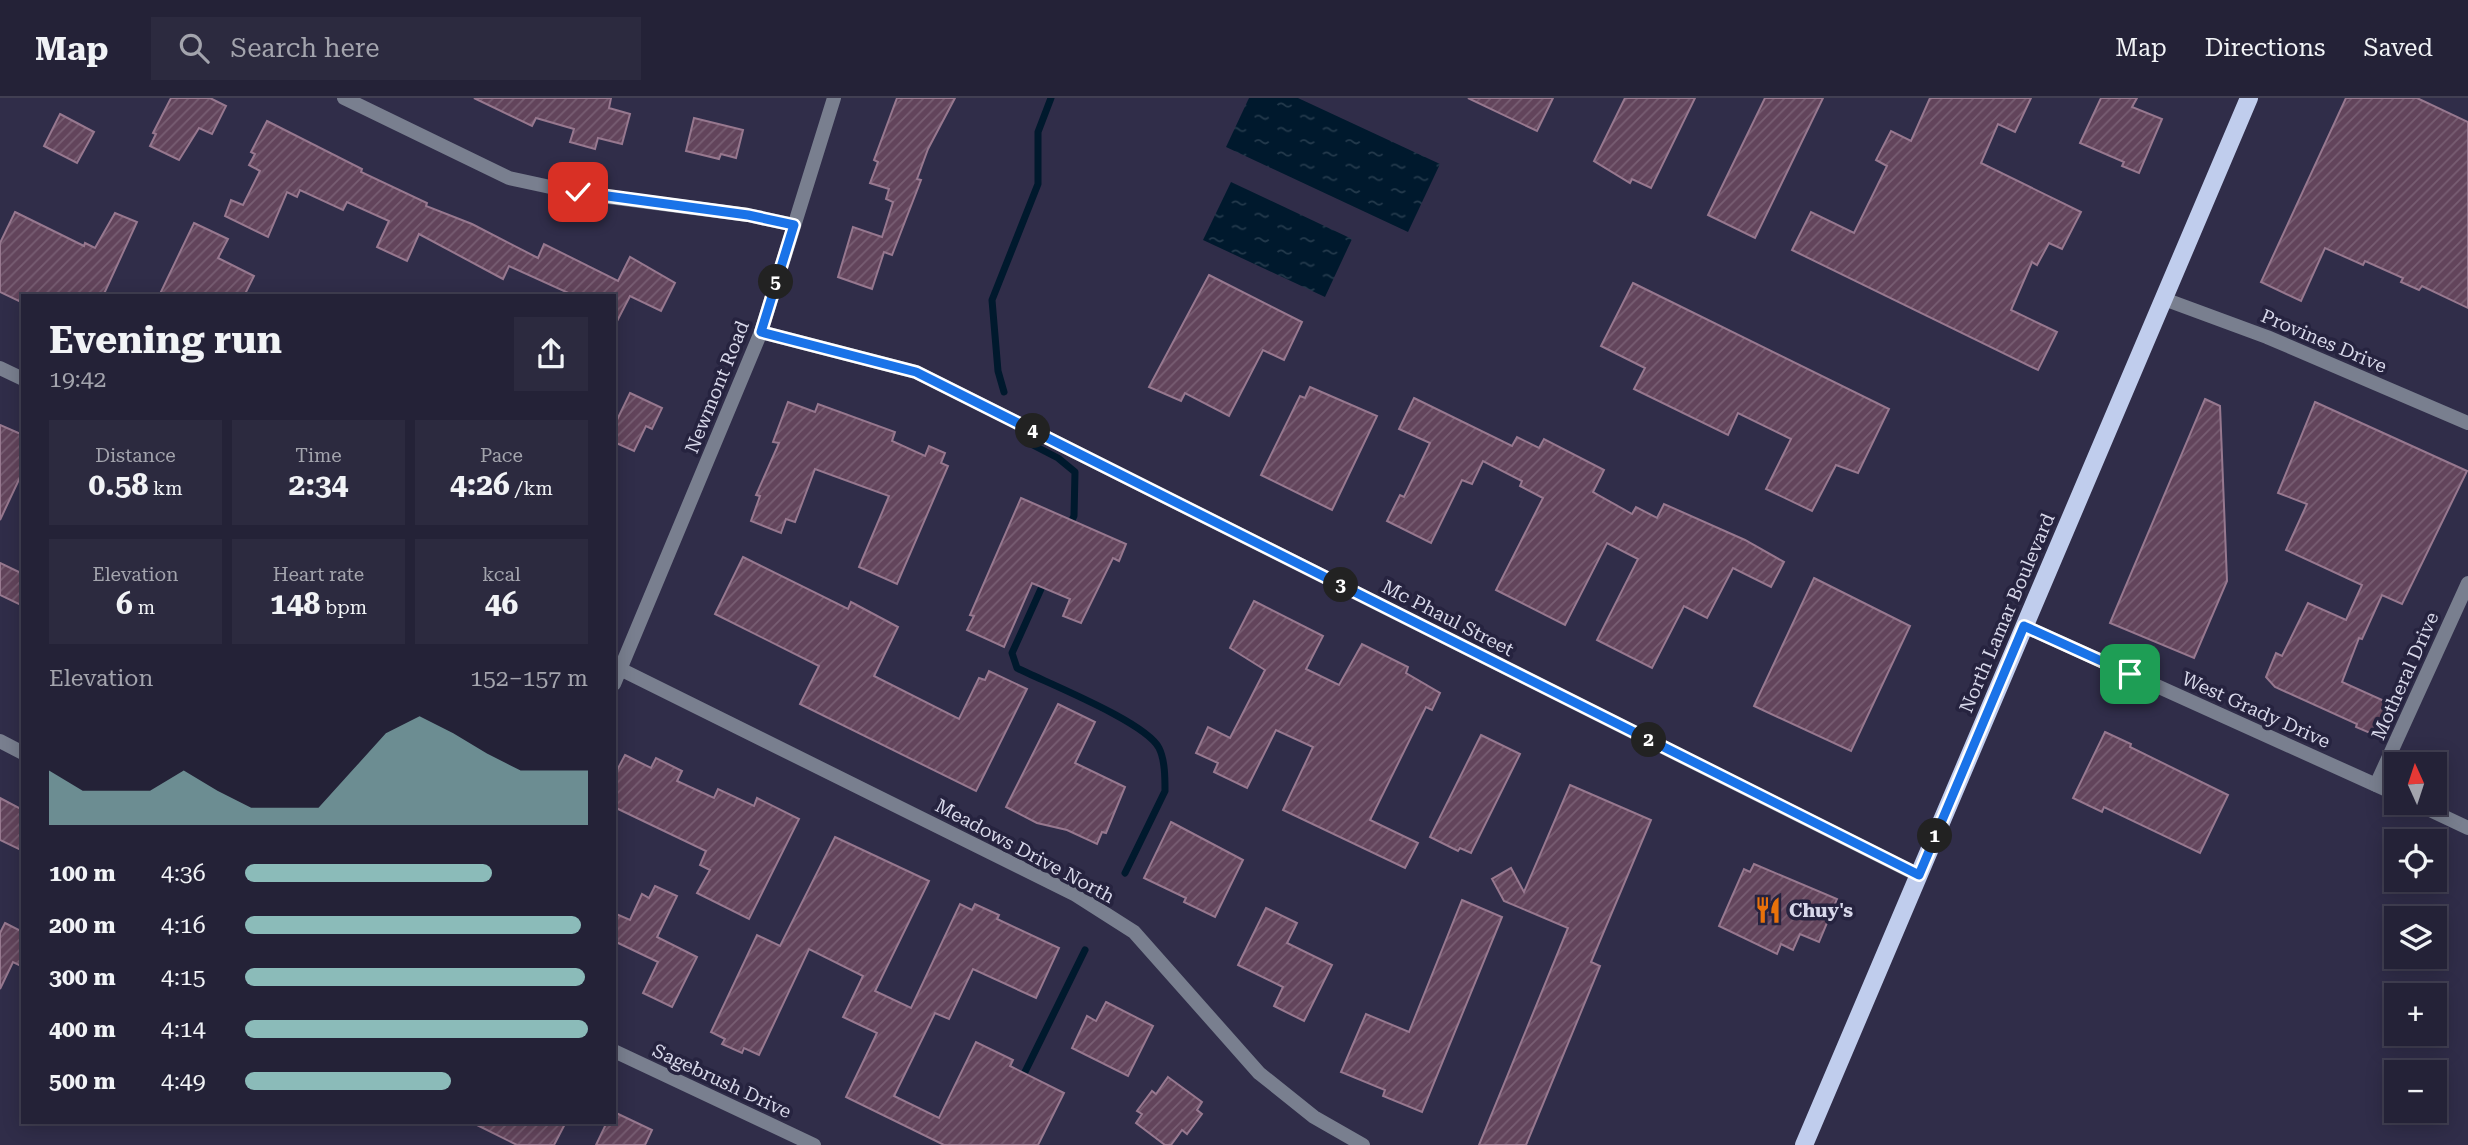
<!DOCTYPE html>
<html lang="en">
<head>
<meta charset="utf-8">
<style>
	body { margin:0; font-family:"Roboto Serif",serif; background:#2c2a3f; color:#f1f3f6; height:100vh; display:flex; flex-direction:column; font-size:26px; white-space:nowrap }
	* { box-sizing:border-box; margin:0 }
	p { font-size:23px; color:#a3a4ad }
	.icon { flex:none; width:38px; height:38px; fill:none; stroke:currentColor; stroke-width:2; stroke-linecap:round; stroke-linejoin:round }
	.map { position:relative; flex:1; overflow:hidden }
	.panel { position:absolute; left:21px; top:196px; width:595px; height:830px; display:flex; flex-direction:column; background:#242237; border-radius:0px; box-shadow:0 4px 18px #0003,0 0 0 2px #413f52 }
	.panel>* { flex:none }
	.needle { width:46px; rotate:357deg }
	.tools { position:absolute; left:2384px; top:654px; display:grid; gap:14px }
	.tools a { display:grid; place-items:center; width:63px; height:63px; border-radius:0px; background:#242237; box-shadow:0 4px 18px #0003,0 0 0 2px #413f52; font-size:35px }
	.pin { position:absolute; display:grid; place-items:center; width:60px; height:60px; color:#fff; margin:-30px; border-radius:14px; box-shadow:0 4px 10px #0006 }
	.km { position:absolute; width:35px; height:35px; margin:-18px; border-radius:50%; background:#222; color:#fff; font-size:19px; line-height:35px; text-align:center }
	.round { display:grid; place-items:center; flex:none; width:74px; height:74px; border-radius:0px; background:#2c2a3f }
	.head { display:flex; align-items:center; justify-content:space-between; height:119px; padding:0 28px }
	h1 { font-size:38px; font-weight:700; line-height:52px }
	.stats { display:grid; grid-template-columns:repeat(3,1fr); gap:10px; height:119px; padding:7px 28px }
	.stats div { display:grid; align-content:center; border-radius:0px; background:#2c2a3f; text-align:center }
	.stats b { font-size:30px; font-weight:700 }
	.stats small { font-size:19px; font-weight:400 }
	.stats p { font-size:19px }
	.chart { height:196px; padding:14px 28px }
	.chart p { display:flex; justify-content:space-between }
	.chart svg { width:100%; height:126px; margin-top:7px; fill:#8bbbb9; opacity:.7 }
	ul { padding:0 28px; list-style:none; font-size:23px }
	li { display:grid; grid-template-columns:112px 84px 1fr; align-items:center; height:52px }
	li i { height:18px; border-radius:9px; background:#8bbbb9 }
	header { display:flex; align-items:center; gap:42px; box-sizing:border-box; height:98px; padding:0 35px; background:#242237; border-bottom:2px solid #413f52 }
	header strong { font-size:33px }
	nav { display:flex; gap:38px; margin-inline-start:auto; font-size:24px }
	.search { width:490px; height:63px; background:#2c2a3f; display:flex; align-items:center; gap:18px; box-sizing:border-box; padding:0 24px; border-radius:0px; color:#a3a4ad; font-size:26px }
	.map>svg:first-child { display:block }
	.water { fill:url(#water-ripples) }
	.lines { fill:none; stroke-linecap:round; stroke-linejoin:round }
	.stream { stroke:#00192d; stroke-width:7 }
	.building { fill:url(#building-hatch); stroke:#97788f; stroke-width:2 }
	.street { stroke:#797f8f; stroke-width:14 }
	.primary { stroke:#c0cded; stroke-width:18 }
	.route-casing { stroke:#fff; stroke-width:14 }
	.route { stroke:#1a73e8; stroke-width:9 }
	.labels { text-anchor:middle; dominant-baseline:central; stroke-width:7; stroke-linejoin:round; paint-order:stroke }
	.street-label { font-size:19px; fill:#d8d8ea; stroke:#26233f }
	.poi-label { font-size:19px; font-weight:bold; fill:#d8d8ea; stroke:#26233f; text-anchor:start }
</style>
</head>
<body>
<header>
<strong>Map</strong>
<div class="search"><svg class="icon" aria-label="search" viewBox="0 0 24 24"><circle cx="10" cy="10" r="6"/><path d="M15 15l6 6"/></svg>Search here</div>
<nav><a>Map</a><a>Directions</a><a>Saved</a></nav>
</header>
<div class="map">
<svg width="2468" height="1047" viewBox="0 0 2468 1047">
	<defs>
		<pattern id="water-ripples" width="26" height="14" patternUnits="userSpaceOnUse" patternTransform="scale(1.75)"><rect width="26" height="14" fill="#00192d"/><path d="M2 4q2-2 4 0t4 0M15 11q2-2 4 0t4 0" fill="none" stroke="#243a4c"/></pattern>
		<pattern id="building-hatch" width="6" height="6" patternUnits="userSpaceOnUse" patternTransform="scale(1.75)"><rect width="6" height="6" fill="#62445b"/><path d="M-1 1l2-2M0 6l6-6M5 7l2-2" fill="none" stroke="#785e73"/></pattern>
	</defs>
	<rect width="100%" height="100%" fill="#302d49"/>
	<g class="water">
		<polygon points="1249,0 1298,0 1440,66 1408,134 1226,49"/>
		<polygon points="1231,84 1352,141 1325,199 1203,142"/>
	</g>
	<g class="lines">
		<g class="stream">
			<polyline points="1004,294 998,273 992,202 1038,86 1038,34 1051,0"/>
			<polyline points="1027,344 1058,360 1075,374 1074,418 1068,430"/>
			<path d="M1045 482 1012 555 1017 570C1047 585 1146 624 1159 650 1165 662 1165 680 1165 693L1125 775"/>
			<polyline points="1020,984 1085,852"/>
		</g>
	</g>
	<g class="building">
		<polygon points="171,0 210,0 226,8 212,36 199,30 179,62 150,48 156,36 153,35"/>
		<polygon points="474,0 611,0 609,10 630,16 622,46 598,40 595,51 570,44 574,31 536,20 532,28"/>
		<polygon points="897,0 955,0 928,51 917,81 921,82 892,157 884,154 872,191 838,179 853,129 882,139 893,104 886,101 889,91 870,85 878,64 874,62"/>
		<polygon points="1468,0 1553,0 1537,33"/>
		<polygon points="1625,0 1695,0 1651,90 1632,81 1630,85 1594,63"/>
		<polygon points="1765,0 1823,0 1755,140 1708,117"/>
		<polygon points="1930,0 2031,0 2015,34 1998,26 1981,65 2081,114 2062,151 2049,145 2037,167 2032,164 2011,212 2057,234 2038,272 1792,152 1811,114 1854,135 1887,68 1876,62 1891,33 1911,43"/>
		<polygon points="2101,0 2137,0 2132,9 2162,21 2139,75 2122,68 2124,64 2080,45"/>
		<polygon points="2346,0 2417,0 2468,24 2468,210 2422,188 2419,192 2401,184 2403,180 2365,163 2363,167 2325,150 2301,203 2261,184"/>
		<polygon points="60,16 94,34 77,65 44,48"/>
		<polygon points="694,20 743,32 736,60 721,56 719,61 686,53"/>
		<polygon points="267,23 362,71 361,74 427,105 426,108 472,126 538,160 544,146 618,183 630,159 675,185 661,213 630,198 614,229 614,198 575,198 509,168 503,181 419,136 407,163 377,149 389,123 347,104 343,112 300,92 297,99 287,94 268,139 225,118 231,102 243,107 260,73 249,67 255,56 251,54"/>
		<polygon points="15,114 84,148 85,145 95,150 115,115 137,124 103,198 23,198 23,205 0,194 0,145"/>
		<polygon points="194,125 228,141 218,160 254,178 244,198 159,198"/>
		<polygon points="1209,177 1302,224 1284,262 1263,252 1229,318 1185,295 1181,303 1149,289"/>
		<polygon points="1633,185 1889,311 1858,375 1836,367 1812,413 1766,391 1791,341 1738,315 1728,337 1634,291 1645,270 1601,248"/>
		<polygon points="1310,289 1377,318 1332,412 1261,377 1300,298 1305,300"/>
		<polygon points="630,295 662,310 652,331 646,328 634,353 614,344 614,328"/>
		<polygon points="1414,300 1512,348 1517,339 1539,350 1544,341 1604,372 1593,394 1632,416 1636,409 1657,420 1664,406 1745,442 1784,464 1771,489 1733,470 1707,520 1684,508 1652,570 1597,542 1638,461 1607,445 1565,527 1496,492 1543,400 1520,388 1522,383 1483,363 1472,386 1462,382 1431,445 1387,423 1400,397 1404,399 1430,345 1399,331"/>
		<polygon points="2205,301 2220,308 2227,483 2194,560 2110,525"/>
		<polygon points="788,304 815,314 818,306 895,334 892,343 925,358 929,348 945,355 941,365 948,368 897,486 859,469 889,398 815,371 795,424 786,421 781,435 751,423 760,398 756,397 779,345 773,344"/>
		<polygon points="2315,304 2467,373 2402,506 2382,497 2362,541 2359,540 2342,584 2391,606 2377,638 2356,629 2357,626 2275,589 2266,579 2276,555 2282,558 2308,505 2346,522 2362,487 2286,452 2307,406 2278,395"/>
		<polygon points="0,327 23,337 23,373 0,422"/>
		<polygon points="1021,400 1126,446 1119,463 1113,460 1081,525 1063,518 1070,501 1032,485 1004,549 967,532 974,518 970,517"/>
		<polygon points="743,459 848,511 851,504 898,529 874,578 959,621 979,580 985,582 989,573 1027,591 976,693 800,606 819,568 715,516"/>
		<polygon points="0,465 23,476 23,508 0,497"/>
		<polygon points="1814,480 1910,528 1851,653 1754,608"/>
		<polygon points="1254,503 1323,538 1306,571 1339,587 1362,546 1408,569 1406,575 1440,595 1432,612 1426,609 1370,722 1418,745 1405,770 1283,712 1313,649 1276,632 1247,690 1214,674 1218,665 1196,655 1208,629 1230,640 1265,572 1230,550"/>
		<polygon points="1058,606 1095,624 1075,665 1125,689 1106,735 1102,734 1097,746 1067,732 1037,725 1006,709"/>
		<polygon points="2105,634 2131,646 2130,649 2228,697 2200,755 2104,709 2102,714 2073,700"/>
		<polygon points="1481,637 1520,656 1471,755 1460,750 1458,753 1430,739"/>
		<polygon points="625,657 651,670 656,660 682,673 677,683 714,700 718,691 754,708 757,700 799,721 749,821 697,795 710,772 700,767 706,753 614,709 614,678"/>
		<polygon points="1570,687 1651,722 1591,864 1600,868 1526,1047 1479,1047 1568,830 1504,803 1492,781 1511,770 1524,794"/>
		<polygon points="0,700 23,712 23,753 0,742"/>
		<polygon points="1171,724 1243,762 1215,819 1184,804 1186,800 1144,780"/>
		<polygon points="835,739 929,783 875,893 911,910 960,806 972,812 975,806 999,817 997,821 1059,850 1036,900 973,871 949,921 935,915 894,998 939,1020 976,944 1013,962 1010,968 1064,995 1038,1047 944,1047 846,999 877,935 843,919 863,878 809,851 759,957 744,950 742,955 722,946 725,941 711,934 757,837 780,848"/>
		<polygon points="1754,766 1837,801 1819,844 1800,836 1793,852 1781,846 1777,856 1719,828 1744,771 1750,774"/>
		<polygon points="655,788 677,798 657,839 697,859 672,909 643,895 658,864 614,843 614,815 630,822 642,796 649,800"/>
		<polygon points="1462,802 1502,819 1422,1014 1383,998 1385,992 1341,974 1366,916 1409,934"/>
		<polygon points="1266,810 1297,825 1287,845 1332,867 1304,923 1274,908 1283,889 1238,867"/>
		<polygon points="5,825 23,834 23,869 13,864 0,891 0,835"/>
		<polygon points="1106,904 1153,928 1128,978 1072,950 1087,918 1096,923"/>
		<polygon points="1168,979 1202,1004 1197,1012 1202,1016 1187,1036 1182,1032 1171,1047 1165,1047 1136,1025 1142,1016 1137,1013 1152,993 1156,996"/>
		<polygon points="614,1014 652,1032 645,1047 596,1047 607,1024 614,1024"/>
		<polygon points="471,1024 566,1024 554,1047 517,1047"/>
	</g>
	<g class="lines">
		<g class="street">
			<polyline points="344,0 509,80 578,95 748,117 794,127"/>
			<polyline points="2164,201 2267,239 2468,325"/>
			<polyline points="761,234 916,274 1918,777"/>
			<polyline points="0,270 23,281"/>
			<polyline points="2024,528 2396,696"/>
			<polyline points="614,568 1076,797 1134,834 1259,975 1314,1019 1363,1047"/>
			<polyline points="614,586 761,234 834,0"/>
			<polyline points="0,643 23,655"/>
			<polyline points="2376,687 2468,485"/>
			<polyline points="2415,705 2468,730"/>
			<polyline points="614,953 814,1047"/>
		</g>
		<polyline class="primary" points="1804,1047 2249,0"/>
	</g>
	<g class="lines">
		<defs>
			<polyline id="route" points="578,94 748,117 794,127 761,234 916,274 1919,777 2024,528 2130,576"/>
		</defs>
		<use href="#route" class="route-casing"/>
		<use href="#route" class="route"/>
	</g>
	<defs>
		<symbol id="restaurant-bare" viewBox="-9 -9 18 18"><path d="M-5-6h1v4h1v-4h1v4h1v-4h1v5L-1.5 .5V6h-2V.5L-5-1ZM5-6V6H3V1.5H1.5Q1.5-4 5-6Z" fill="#e8710a" stroke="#26233f" stroke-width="2.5" paint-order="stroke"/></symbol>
	</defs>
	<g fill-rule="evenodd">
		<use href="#restaurant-bare" x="1749" y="793" width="38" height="38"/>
	</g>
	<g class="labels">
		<g class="street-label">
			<text transform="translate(2324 243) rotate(23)">Provines Drive</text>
			<text transform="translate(717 289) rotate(-68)">Newmont Road</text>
			<text transform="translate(2007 515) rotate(-67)">North Lamar Boulevard</text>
			<text transform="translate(1448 520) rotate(27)">Mc Phaul Street</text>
			<text transform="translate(2405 578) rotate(-66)">Motheral Drive</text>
			<text transform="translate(2256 612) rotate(24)">West Grady Drive</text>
			<text transform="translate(1025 753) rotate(28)">Meadows Drive North</text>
			<text transform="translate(722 983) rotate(25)">Sagebrush Drive</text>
		</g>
		<g class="poi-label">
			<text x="1789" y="812">Chuy's</text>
		</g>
	</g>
</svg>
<div class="tools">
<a><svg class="needle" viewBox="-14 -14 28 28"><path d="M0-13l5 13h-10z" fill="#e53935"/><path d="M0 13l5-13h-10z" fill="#a3a4ad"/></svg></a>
<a><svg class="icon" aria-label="locate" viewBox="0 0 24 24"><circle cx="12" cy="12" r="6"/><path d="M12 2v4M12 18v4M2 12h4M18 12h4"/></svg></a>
<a><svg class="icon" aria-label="layers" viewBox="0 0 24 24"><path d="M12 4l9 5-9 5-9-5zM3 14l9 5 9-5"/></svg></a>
<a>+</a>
<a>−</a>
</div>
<div class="pin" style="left:2130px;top:576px;background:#1e9e55"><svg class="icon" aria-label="arrive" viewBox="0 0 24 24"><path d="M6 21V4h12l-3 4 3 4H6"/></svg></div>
<div class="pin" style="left:578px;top:94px;background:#d93025"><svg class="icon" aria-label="check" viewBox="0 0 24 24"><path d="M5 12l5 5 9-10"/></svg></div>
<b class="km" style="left:1935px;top:738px">1</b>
<b class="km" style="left:1649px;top:642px">2</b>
<b class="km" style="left:1341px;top:487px">3</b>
<b class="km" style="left:1033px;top:333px">4</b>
<b class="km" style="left:776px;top:184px">5</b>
<section class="panel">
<div class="head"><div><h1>Evening run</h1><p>19:42</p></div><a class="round"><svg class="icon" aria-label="share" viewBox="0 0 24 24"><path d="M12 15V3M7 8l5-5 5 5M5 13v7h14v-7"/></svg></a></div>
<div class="stats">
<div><p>Distance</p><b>0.58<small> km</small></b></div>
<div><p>Time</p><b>2:34</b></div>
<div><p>Pace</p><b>4:26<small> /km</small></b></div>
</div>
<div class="stats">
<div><p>Elevation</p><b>6<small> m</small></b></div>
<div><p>Heart rate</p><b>148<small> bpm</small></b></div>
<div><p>kcal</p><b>46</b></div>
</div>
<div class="chart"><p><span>Elevation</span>152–157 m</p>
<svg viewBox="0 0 160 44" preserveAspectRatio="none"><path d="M0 44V25L10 32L20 32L30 32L40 25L50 32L60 38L70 38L80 38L90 25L100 12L110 6L120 12L130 19L140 25L150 25L160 25V44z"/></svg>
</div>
<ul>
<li><b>100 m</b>4:36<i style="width:72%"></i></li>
<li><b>200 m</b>4:16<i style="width:98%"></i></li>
<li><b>300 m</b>4:15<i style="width:99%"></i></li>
<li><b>400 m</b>4:14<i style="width:100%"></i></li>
<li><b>500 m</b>4:49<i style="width:60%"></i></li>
</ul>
</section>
</div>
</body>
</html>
